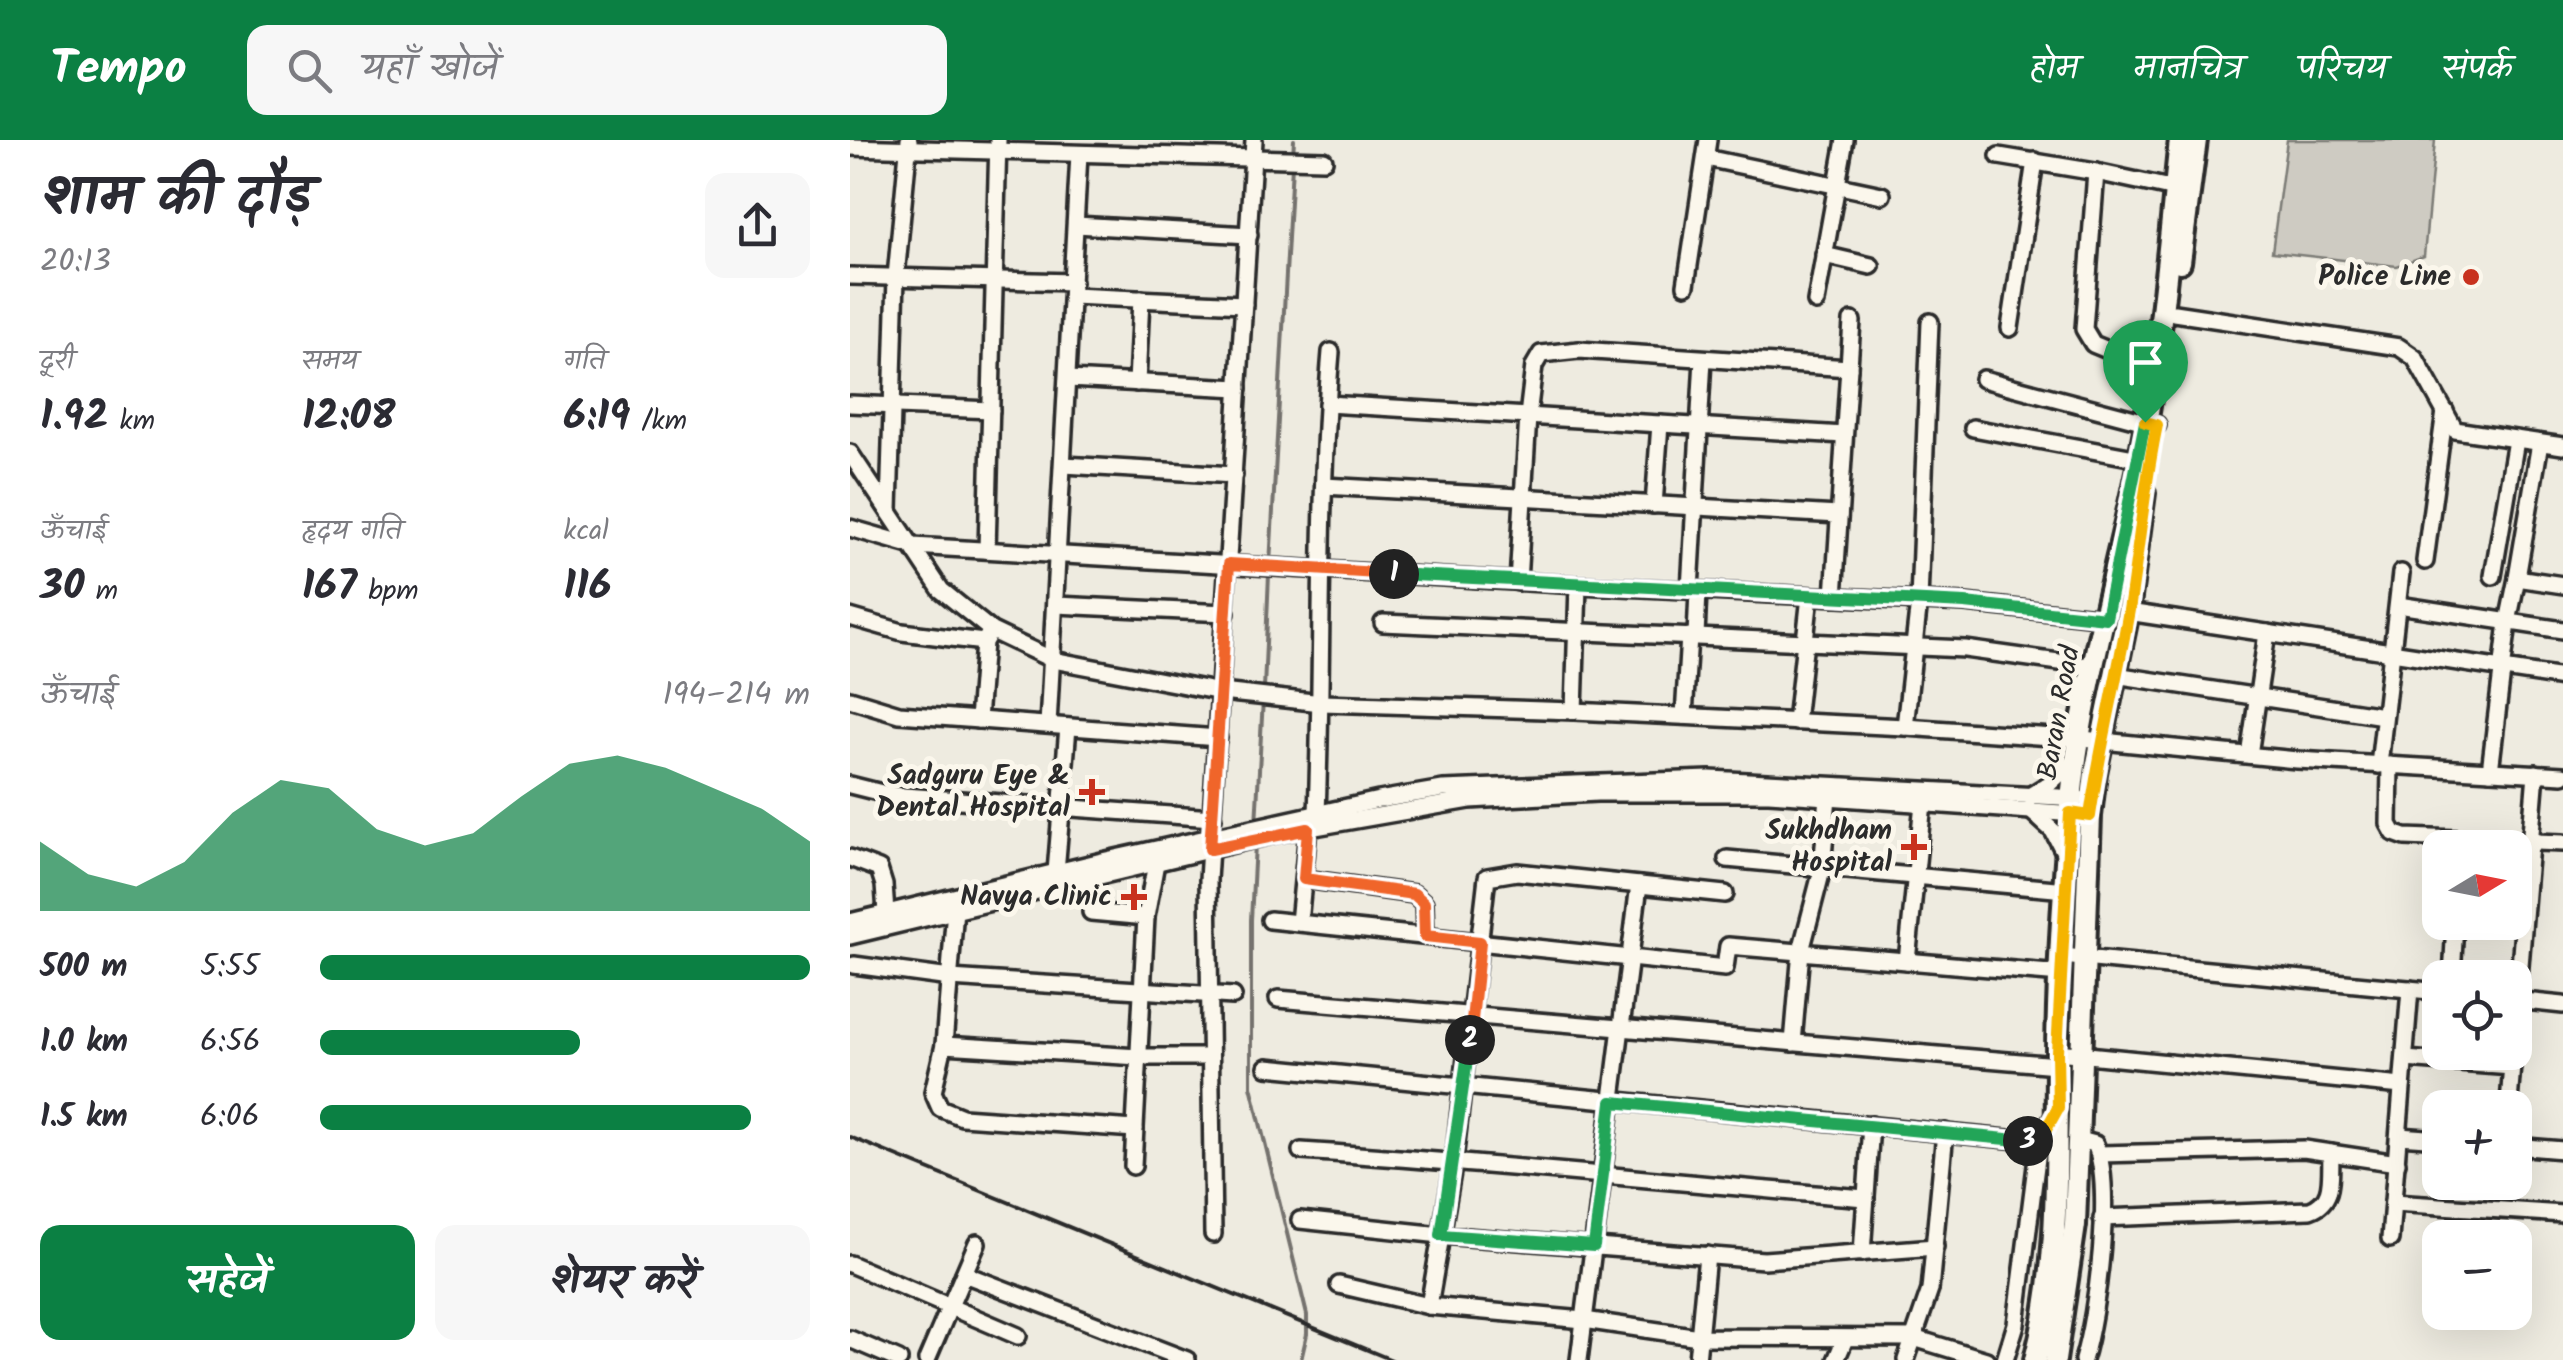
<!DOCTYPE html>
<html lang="hi">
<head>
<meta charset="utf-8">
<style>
	body { margin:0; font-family:Kalam,"Playpen Sans Deva",sans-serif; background:#f7f7f7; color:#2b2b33; height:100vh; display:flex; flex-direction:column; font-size:38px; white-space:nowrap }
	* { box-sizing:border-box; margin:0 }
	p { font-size:32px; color:#7c7c81 }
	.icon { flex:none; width:55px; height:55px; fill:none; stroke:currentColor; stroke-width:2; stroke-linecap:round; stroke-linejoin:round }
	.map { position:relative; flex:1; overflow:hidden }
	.drawer { display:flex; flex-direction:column; background:#fff; width:850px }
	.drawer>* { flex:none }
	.needle { width:65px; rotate:80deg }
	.fabs { position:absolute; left:1572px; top:690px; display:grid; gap:20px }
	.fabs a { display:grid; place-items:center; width:110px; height:110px; border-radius:20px; background:#fff; box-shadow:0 10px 40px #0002; font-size:50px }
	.pin { position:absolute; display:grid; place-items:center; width:85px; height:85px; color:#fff; margin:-102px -42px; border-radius:50% 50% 50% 0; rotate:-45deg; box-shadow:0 0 10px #0007 }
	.pin .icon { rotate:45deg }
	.km { position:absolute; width:50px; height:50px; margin:-25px; border-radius:50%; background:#222; color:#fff; font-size:28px; line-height:50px; text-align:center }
	.round { display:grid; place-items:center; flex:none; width:105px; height:105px; border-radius:20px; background:#f7f7f7 }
	.summary { display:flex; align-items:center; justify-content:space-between; height:170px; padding:0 40px }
	h1 { font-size:55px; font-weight:800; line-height:75px }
	.figures { display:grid; grid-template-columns:repeat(3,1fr); gap:15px; height:170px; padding:10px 40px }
	.figures div { display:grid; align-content:center }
	.figures b { font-size:42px; font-weight:800 }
	.figures small { font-size:28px; font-weight:400 }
	.figures p { font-size:28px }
	.chart { height:280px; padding:20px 40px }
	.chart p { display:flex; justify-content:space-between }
	.chart svg { width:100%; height:180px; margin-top:10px; fill:#0b8043; opacity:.7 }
	.action { display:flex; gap:20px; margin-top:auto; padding:20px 40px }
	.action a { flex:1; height:115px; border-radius:20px; background:#0b8043; color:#fff; font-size:40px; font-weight:800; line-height:115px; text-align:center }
	.action a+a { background:#f7f7f7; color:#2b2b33 }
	ul { padding:0 40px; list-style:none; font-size:32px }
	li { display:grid; grid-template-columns:160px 120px 1fr; align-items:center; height:75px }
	li i { height:25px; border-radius:12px; background:#0b8043 }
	header { display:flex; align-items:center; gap:60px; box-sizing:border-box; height:140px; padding:0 50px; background:#0b8043; color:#fff }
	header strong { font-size:48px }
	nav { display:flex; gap:55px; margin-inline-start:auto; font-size:35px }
	.search { width:700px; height:90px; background:#f7f7f7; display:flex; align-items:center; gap:25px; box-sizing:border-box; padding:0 35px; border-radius:20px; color:#7c7c81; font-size:38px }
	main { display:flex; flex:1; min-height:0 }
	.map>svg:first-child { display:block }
	.green { fill:#cecbc2; stroke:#7c7b76; stroke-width:2.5 }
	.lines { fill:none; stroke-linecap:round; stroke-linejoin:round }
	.stream { stroke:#74726e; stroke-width:4 }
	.minor-casing { stroke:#2b2b2b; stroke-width:22 }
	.major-casing { stroke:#2b2b2b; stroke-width:28 }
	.minor { stroke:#fbf7ec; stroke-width:15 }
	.major { stroke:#fbf7ec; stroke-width:20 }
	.rail { stroke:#2b2b2b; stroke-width:4 }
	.split-1-casing { stroke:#fff; stroke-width:20 }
	.split-2-casing { stroke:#fff; stroke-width:20 }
	.split-3-casing { stroke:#fff; stroke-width:20 }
	.split-4-casing { stroke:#fff; stroke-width:20 }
	.split-1 { stroke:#22a559; stroke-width:12 }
	.split-2 { stroke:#f0652b; stroke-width:12 }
	.split-3 { stroke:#22a559; stroke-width:12 }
	.split-4 { stroke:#f5b400; stroke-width:12 }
	.poi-dot { fill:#c8321e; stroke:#fbf7ec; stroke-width:4 }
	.labels { text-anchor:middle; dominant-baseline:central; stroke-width:10; stroke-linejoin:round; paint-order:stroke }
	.poi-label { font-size:28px; font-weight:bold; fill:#2b2b2b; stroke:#fbf7ec; text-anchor:end }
	.street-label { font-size:28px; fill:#2b2b2b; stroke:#fbf7ec }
</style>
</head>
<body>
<header>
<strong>Tempo</strong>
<div class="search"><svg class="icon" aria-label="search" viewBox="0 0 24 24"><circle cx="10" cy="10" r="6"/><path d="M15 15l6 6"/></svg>यहाँ खोजें</div>
<nav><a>होम</a><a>मानचित्र</a><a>परिचय</a><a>संपर्क</a></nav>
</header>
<main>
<section class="drawer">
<div class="summary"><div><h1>शाम की दौड़</h1><p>20:13</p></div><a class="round"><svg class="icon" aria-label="share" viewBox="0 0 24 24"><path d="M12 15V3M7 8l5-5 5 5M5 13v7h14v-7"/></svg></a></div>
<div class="figures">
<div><p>दूरी</p><b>1.92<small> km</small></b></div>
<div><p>समय</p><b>12:08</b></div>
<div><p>गति</p><b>6:19<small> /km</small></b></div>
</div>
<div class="figures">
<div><p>ऊँचाई</p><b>30<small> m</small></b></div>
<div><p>हृदय गति</p><b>167<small> bpm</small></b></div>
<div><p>kcal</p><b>116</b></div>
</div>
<div class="chart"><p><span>ऊँचाई</span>194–214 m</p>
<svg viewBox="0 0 160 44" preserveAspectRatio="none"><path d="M0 44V27L10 35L20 38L30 32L40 20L50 12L60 14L70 24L80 28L90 25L100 16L110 8L120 6L130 9L140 14L150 19L160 27V44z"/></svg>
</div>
<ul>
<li><b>500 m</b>5:55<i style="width:100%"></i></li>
<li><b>1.0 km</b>6:56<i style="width:53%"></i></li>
<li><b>1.5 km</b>6:06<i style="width:88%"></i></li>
</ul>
<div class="action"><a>सहेजें</a><a>शेयर करें</a></div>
</section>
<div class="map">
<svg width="1713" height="1220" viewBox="0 0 1713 1220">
	<rect width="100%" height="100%" fill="#eeebe0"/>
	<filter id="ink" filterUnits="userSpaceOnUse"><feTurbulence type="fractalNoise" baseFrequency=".01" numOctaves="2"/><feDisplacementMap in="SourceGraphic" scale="20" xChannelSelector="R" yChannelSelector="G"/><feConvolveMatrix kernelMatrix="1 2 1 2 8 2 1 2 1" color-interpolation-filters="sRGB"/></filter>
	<g filter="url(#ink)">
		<polygon class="green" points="1437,0 1585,0 1574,116 1547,126 1422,112"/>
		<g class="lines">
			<g class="stream">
				<polyline points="443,15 444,0"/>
				<polyline points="420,425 442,25"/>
				<polyline points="414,549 419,434"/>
				<polyline points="406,684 413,559"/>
				<polyline points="405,704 401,780 401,946 457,1175 457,1194 451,1220"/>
			</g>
			<defs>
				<g id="minor">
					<polyline points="0,7 474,20"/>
					<polyline points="1149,16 1246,32 1325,49"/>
					<polyline points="856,18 1032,55"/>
					<polyline points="1246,32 1234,189 1243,204 1304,229"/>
					<polyline points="226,85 399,95"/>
					<polyline points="974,115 1021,126"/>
					<polyline points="0,136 223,142"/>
					<polyline points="836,145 858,0"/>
					<polyline points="222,156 394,164"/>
					<polyline points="966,162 995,0"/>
					<polyline points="1324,173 1549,207 1565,218 1605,290 1713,306"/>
					<polyline points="1160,188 1185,21"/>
					<polyline points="218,239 389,248"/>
					<polyline points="1133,239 1307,285"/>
					<polyline points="287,243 291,159"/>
					<polyline points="0,264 141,270"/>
					<polyline points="477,264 994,295"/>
					<polyline points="1123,288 1290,319"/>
					<polyline points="1690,303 1667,438 1713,445"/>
					<polyline points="0,313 91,450 142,491 203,520 371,552 472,563 724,571 1055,587 1232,599 1447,620 1713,635"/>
					<polyline points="214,325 384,335"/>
					<polyline points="474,346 989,375"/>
					<polyline points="804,365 810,284"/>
					<polyline points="39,370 46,137 59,0"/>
					<polyline points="0,388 63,406 728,445 1115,463 1256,478"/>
					<polyline points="137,410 148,0"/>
					<polyline points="1575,421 1595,271"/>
					<polyline points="1643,436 1666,300"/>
					<polyline points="668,442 678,276 684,226 691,214 729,210 999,228"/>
					<polyline points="840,450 853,219"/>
					<polyline points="984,457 1002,181"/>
					<polyline points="206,465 376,473"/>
					<polyline points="1548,465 1713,490"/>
					<polyline points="1278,472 1713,538"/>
					<polyline points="0,477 52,492 134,502"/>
					<polyline points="533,483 1115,509 1245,527"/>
					<polyline points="846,496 848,451"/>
					<polyline points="1265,535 1534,576"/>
					<polyline points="0,559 49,574 368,598"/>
					<polyline points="724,571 728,445"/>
					<polyline points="834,576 839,496"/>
					<polyline points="128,580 134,502 139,494"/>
					<polyline points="946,582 960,456"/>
					<polyline points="198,585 229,14"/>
					<polyline points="1055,587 1069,461 1080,182"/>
					<polyline points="1399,615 1417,493"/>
					<polyline points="1529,625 1551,433"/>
					<polyline points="1540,625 1539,684 1544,693 1555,697 1713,703"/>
					<polyline points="1640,631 1658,482 1667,438"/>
					<polyline points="0,645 40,655 363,678"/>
					<polyline points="1181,655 1199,644 1228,617"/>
					<polyline points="1179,669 1203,691 1216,716"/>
					<path d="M467 673C473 519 468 365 481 212"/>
					<polyline points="0,718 29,729 34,745 36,773"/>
					<polyline points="877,719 1216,750"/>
					<polyline points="206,732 218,587"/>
					<polyline points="454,739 564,754 574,763 575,796"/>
					<polyline points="105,769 94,905 83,952 90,968 112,977 285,989"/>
					<polyline points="241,772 296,777"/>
					<polyline points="420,780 875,828 878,806 1211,834"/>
					<polyline points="0,782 252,721 529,660 593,649 860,639 1228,658"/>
					<polyline points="449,783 458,689"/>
					<polyline points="0,796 425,694 620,660 747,653 919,653 1226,674"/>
					<polyline points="1212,816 1590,852"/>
					<polyline points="1057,821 1073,663"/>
					<polyline points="4,825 100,838 383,856"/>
					<polyline points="1602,838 1605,782"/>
					<polyline points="428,859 1207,925"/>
					<polyline points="1665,860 1713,865"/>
					<polyline points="1665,886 1686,633"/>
					<polyline points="943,903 951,811 972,730 978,656"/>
					<polyline points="94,905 289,917 359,917"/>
					<polyline points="1207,912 1552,946"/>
					<polyline points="1555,919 1662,927"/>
					<polyline points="417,927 1189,1002"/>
					<polyline points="1659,963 1663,912"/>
					<polyline points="1549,996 1590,999"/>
					<path d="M1230 1000 1245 1004C1264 1045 1247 1175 1233 1220"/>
					<polyline points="1665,1006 1713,1010"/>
					<path d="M451 1011C640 1023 828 1043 1016 1058"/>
					<polyline points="1249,1014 1454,1009 1547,1023"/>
					<polyline points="283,1026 296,777 306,723"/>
					<polyline points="1543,1063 1713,1074"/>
					<path d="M1252 1078 1460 1070C1485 1061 1480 1037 1481 1013"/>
					<polyline points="450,1080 591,1095 914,1120 1085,1107"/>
					<polyline points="363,1094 358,740 404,0"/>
					<polyline points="1540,1099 1560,849"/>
					<polyline points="1012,1113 1021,985"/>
					<polyline points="0,1124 168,1196"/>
					<polyline points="114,1134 337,1220"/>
					<polyline points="489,1145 579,1166 734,1180 849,1197 1064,1198 1136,1220"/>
					<polyline points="579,1166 604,1021 637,737 667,732 875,754"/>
					<polyline points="0,1199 49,1220"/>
					<polyline points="77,1220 127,1103"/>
					<polyline points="729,1220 789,745"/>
					<polyline points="847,1220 857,1115"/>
					<polyline points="986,1220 995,1199"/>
					<polyline points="1056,1220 1080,1150 1095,992"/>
					<polyline points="1155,1220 1166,1184 1189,1002 1206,972"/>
				</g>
				<g id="major">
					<polyline points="1330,122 1346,0"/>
					<path d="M1185 1220C1210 1126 1206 1024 1207 927 1207 842 1213 755 1220 670 1230 553 1266 437 1289 322 1310 216 1319 107 1330 0"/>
					<polyline points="1205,1220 1225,1085 1240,676 1245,633 1278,472 1294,353"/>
				</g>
			</defs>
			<use href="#minor" class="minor-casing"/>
			<use href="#major" class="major-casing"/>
			<use href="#minor" class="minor"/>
			<use href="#major" class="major"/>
			<polyline class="rail" points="0,997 542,1220"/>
		</g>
	</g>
	<g class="lines" filter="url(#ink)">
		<defs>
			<polyline id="split-1" points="544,434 1115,463 1256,478 1295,282"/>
			<polyline id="split-2" points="544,434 379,424 360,709 458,689 454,739 564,754 574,763 575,796 630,802 620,900"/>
			<polyline id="split-3" points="620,900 591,1095 744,1106 762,962 1178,1001"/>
			<path id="split-4" d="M1178 1001 1189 1002 1208 968 1207 912 1220 673 1240 676C1250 606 1267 539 1279 470 1289 408 1294 346 1307 285L1295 282"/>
		</defs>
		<use href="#split-1" class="split-1-casing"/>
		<use href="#split-2" class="split-2-casing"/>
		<use href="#split-3" class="split-3-casing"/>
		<use href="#split-4" class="split-4-casing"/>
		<use href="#split-1" class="split-1"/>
		<use href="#split-2" class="split-2"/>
		<use href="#split-3" class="split-3"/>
		<use href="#split-4" class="split-4"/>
	</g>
	<g class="poi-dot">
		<circle cx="1621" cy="137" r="10"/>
		<path d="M237 637h10v10h10v10h-10v10h-10v-10h-10v-10h10z"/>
		<path d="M1059 692h10v10h10v10h-10v10h-10v-10h-10v-10h10z"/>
		<path d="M279 742h10v10h10v10h-10v10h-10v-10h-10v-10h10z"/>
	</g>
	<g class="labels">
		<g class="poi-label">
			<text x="1601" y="137">Police Line</text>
			<text x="220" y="636">Sadguru Eye &amp;<tspan x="220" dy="32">Dental Hospital</tspan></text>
			<text x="1042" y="691">Sukhdham<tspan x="1042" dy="32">Hospital</tspan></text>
			<text x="262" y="757">Navya Clinic</text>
		</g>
		<g class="street-label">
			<text transform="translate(1210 573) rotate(-80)">Baran Road</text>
		</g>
	</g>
</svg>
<div class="fabs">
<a><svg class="needle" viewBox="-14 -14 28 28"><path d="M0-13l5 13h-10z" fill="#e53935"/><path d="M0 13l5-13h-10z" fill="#7c7c81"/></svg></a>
<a><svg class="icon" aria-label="locate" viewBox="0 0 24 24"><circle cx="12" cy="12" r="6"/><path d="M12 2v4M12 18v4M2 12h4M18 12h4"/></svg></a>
<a>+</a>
<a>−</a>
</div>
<div class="pin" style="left:1295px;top:282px;background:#1e9e55"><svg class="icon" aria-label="arrive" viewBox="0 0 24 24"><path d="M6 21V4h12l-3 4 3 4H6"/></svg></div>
<b class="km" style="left:544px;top:434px">1</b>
<b class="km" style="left:620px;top:900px">2</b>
<b class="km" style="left:1178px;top:1001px">3</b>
</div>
</main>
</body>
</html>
